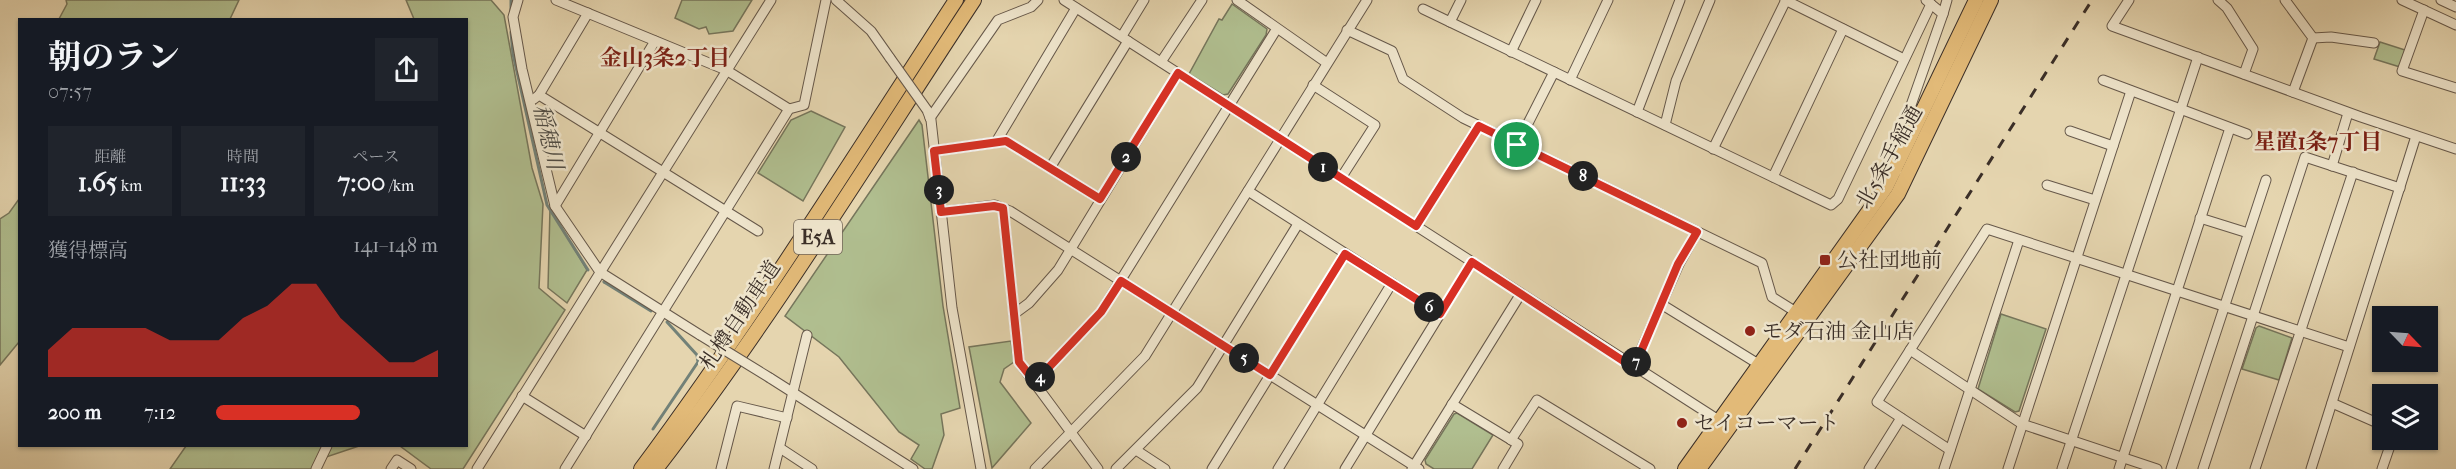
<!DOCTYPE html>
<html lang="ja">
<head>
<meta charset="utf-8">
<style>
	body { margin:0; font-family:"IM FELL French Canon","Noto Serif JP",serif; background:#20242c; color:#f1f3f6; height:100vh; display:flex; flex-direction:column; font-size:22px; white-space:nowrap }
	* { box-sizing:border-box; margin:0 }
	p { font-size:20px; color:#9ea1a6 }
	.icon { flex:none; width:33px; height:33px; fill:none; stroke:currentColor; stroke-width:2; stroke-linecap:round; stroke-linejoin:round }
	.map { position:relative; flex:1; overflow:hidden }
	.sheet { position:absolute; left:18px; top:18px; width:450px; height:429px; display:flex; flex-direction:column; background:#171b24; border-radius:0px; box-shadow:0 2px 4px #0004 }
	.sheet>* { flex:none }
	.needle { width:39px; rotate:115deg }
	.buttons { position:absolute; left:2372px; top:306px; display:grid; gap:12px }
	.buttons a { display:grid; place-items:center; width:66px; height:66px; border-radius:0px; background:#171b24; box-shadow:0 2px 4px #0004; font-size:30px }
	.pin { position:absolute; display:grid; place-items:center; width:51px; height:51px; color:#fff; margin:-26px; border:3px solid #fff; border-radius:50%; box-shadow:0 2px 6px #0007 }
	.km { position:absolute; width:30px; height:30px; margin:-15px; border-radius:50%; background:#222; color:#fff; font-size:16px; line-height:30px; text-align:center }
	.round { display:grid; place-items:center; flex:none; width:63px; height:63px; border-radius:0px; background:#20242c }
	.headline { display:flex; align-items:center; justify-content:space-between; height:102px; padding:0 30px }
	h1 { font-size:33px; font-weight:700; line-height:45px }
	.stats { display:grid; grid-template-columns:repeat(3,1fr); gap:9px; height:102px; padding:6px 30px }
	.stats div { display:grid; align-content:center; border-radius:0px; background:#20242c; text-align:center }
	.stats b { font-size:26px; font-weight:700 }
	.stats small { font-size:16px; font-weight:400 }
	.stats p { font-size:16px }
	.chart { height:168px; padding:12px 30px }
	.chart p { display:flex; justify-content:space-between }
	.chart svg { width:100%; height:108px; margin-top:6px; fill:#d93025; opacity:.7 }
	ul { padding:0 30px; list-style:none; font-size:20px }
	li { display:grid; grid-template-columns:96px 72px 1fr; align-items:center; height:45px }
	li i { height:15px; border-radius:8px; background:#d93025 }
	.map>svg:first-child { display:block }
	.green { fill:#b0be8f; stroke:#76765c; stroke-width:1.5 }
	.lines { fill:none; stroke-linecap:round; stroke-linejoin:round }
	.stream { stroke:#728178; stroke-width:3 }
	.minor-casing { stroke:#66584a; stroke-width:11 }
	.highway-casing { stroke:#3b2f28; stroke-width:16 }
	.minor { stroke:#eee4cb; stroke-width:9 }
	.highway { stroke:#e2ba78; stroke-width:14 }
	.rail { stroke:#3b2f28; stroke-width:3; stroke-dasharray:10 10; stroke-linecap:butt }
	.minor-bridge-casing { stroke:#66584a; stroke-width:11; stroke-linecap:butt }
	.minor-bridge { stroke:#eee4cb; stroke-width:9 }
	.route-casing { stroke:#fff; stroke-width:12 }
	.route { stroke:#d93025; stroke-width:8 }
	.poi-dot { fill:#8f2418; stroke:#eee4cb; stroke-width:2 }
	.labels { text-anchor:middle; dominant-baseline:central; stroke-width:5; stroke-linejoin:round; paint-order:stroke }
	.shield { fill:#eee4cb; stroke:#716559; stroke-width:1.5 }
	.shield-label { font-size:20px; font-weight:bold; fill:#3b2f28 }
	.street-label { font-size:21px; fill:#3b2f28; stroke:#eee4cb }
	.poi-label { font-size:21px; fill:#3b2f28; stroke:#eee4cb; text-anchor:start }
	.neighbourhood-label { font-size:22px; font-weight:bold; fill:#7a1f14; stroke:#eee4cb }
	.water-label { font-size:22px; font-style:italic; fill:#4d4a43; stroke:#eee4cb }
</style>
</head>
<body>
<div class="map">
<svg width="2456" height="469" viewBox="0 0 2456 469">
	<rect width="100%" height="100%" fill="#e5d5af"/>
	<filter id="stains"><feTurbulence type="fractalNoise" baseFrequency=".00333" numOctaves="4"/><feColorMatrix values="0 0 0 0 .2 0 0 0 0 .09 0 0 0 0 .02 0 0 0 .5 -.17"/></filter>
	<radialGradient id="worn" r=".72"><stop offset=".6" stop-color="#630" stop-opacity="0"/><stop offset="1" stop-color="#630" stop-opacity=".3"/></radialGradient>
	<g class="green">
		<polygon points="66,0 239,0 230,19 59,19 67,4"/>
		<polygon points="406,0 491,0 504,15 532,168 543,204 539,288 565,310 463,469 431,469 400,446 466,446 466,20 414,19"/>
		<polygon points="682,0 752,0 733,31 709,34 706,27 699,29 675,18"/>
		<polygon points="1232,4 1267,29 1266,35 1228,94 1223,95 1189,74 1219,19 1222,20"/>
		<polygon points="2380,42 2405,50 2400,67 2374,59"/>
		<polygon points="811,111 845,127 803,201 758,173 791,120"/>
		<polygon points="919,120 922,125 943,306 960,408 941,414 944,435 932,469 925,469 911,459 919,445 899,432 839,357 785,316"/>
		<polygon points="19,199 19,342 0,365 0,219 9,213"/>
		<polygon points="550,208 587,270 567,303 548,288"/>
		<polygon points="2001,314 2046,329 2019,411 2015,412 1978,389"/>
		<polygon points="2259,326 2292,338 2279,380 2242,369 2256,328"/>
		<polygon points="1011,341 1014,362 1004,369 1000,382 1031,423 992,468 969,347"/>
		<polygon points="1457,413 1493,435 1472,469 1434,469 1426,464 1425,460 1454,414"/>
		<polygon points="186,446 359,446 317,460 312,469 170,469"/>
	</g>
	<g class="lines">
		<g class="stream">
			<polyline points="511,10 511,0"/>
			<polyline points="511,32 513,54 547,205 588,270"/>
			<polyline points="604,282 651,311"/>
			<polyline points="653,429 698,362 697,355 667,322"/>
		</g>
		<defs>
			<g id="minor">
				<polyline points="518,0 513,17 522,69 555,206 600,272 700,335"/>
				<polyline points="556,0 726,70 789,109"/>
				<polyline points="836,0 871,31 890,58"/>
				<polyline points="1064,0 1720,421"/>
				<polyline points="1237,0 1327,63"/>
				<polyline points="1461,0 1450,22 1831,205 1838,199 1931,4"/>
				<polyline points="1785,0 1904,59"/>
				<polyline points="2129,0 2112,26 2361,117 2456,149"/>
				<polyline points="2218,0 2227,8 2253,49 2244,74"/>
				<polyline points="2285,0 2313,38 2293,92"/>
				<polyline points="2402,0 2456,25"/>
				<polyline points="2441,0 2456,7"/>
				<polyline points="1423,9 1450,22"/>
				<polyline points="2424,10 2402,71 2456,88"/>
				<polyline points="1943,14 1947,0"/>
				<polyline points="1347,30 1392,51 1403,79 1463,118 1762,263 1772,297 1796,312"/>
				<polyline points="1122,36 1144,0"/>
				<polyline points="2313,38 2331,37 2374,43"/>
				<polyline points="1511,52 1536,0"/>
				<polyline points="1161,62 1202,0"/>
				<polyline points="1570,80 1608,0"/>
				<polyline points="2103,80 2247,134"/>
				<polyline points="1313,85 1375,125 1341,178"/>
				<polyline points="539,95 758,231"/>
				<polyline points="534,99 539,95 588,13"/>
				<polyline points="927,110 931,120 952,308 981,469"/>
				<polyline points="1637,112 1680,0"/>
				<polyline points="930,118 998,20 1031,7 1038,0"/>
				<polyline points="1665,125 1676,81 1710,0"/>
				<polyline points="2070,131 2113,146"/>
				<polyline points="996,142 1076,8"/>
				<polyline points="1517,145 1554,72"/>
				<polyline points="1713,149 1786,0"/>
				<polyline points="934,151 1006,141 1100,199"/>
				<polyline points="2332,166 2348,113"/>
				<polyline points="1050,168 1128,41"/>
				<polyline points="1897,171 1889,162 1890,150 1910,108 1943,14 1926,0"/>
				<polyline points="1773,177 1843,29"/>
				<polyline points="2047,185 2095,200"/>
				<polyline points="1248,191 1440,314"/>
				<polyline points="555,206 655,41"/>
				<polyline points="1003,208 1019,362 1098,469"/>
				<polyline points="941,212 995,205 1010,211 1419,469"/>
				<polyline points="2200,218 2248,233"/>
				<polyline points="1416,226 1479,126"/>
				<polyline points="1661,304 1760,365"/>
				<polyline points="1014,314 1029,303 1058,270 1178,73"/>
				<polyline points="1910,350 2022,424 2157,469"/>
				<polyline points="1633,368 1679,264 1697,232"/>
				<polyline points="770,378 913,469"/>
				<polyline points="1035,382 1101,312 1276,30"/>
				<polyline points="522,396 586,436"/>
				<polyline points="2332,403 2382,425"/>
				<polyline points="1452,404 1518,444 1503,469"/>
				<polyline points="1511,440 1537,400 1650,469"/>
				<polyline points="2416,440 2421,442"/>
				<polyline points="780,448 812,469"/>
				<polyline points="1136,450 1165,469"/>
				<polyline points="1950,450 1877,402 1987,229 2349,347"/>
				<polyline points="316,469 327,446"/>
				<polyline points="391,469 397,460 411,469"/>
				<polyline points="477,469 771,0"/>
				<polyline points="565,469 789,109 804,105 826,0"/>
				<polyline points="721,469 737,406 787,418"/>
				<polyline points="774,469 807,335"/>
				<polyline points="1035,469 1145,356 1367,0"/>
				<polyline points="1116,469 1197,388 1298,224"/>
				<polyline points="1212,469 1345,254"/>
				<polyline points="1278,469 1392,283"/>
				<polyline points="1345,469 1472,262"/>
				<polyline points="1412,469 1520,295"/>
				<polyline points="1869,469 1901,418"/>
				<polyline points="1944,469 2019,240"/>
				<polyline points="2008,469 2131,91"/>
				<polyline points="2062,469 2198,57"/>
				<polyline points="2119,469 2230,128"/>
				<polyline points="2171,469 2266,180"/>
				<polyline points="2203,469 2305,157 2400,188"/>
				<polyline points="2255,469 2353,172"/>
				<polyline points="2311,469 2416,136"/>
				<polyline points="2382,469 2392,440"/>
			</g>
			<g id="highway">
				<path d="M641 469C753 318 853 158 956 0"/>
				<path d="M656 469C771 320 870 158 974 0"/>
				<polyline points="1685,469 1886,187 1976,0"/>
				<polyline points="1699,469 1898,194 1991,0"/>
			</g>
		</defs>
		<use href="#minor" class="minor-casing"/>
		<use href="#highway" class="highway-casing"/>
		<use href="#minor" class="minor"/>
		<use href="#highway" class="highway"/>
		<polyline class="rail" points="1795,469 2092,0"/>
		<defs>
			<g id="minor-bridge">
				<polyline points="890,58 927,110"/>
				<polyline points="700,335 770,378"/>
			</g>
		</defs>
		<use href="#minor-bridge" class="minor-bridge-casing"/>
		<use href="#minor-bridge" class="minor-bridge"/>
	</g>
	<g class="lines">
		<defs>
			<polygon id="route" points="1178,73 1416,226 1479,126 1697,232 1678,264 1634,368 1472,262 1440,314 1345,254 1270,375 1121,281 1101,312 1035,382 1019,362 1003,208 994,206 941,212 934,151 1006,141 1100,199"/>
		</defs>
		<use href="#route" class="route-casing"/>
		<use href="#route" class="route"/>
	</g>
	<g class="poi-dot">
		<rect x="1819" y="254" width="12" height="12" rx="3"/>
		<circle cx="1750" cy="331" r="6"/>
		<circle cx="1682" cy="423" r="6"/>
	</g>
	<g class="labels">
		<rect class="shield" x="794" y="220" width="48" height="34" rx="4.5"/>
		<g class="shield-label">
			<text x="818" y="237">E5A</text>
		</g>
		<g class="street-label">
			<text transform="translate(1889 157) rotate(-61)">北5条手稲通</text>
			<text transform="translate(740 315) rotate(-56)">札樽自動車道</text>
		</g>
		<g class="poi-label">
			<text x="1837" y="260">公社団地前</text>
			<text x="1762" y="331">モダ石油 金山店</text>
			<text x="1694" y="423">セイコーマート</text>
		</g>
		<g class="neighbourhood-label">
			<text x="665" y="58">金山3条2丁目</text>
			<text x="2318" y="142">星置1条7丁目</text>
		</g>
		<g class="water-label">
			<text transform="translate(548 137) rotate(77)">稲穂川</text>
		</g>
	</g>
	<rect width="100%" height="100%" filter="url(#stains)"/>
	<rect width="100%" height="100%" fill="url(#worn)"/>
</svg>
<div class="buttons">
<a><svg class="needle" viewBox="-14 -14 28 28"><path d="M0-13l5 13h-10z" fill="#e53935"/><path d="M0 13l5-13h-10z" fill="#9ea1a6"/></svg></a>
<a><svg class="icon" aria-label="layers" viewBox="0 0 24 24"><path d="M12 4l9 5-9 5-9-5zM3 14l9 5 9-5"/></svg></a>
</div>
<div class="pin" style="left:1517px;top:145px;background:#1e9e55"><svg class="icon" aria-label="arrive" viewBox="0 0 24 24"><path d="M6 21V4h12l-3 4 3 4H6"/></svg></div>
<b class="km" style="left:1323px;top:167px">1</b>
<b class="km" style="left:1126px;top:157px">2</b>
<b class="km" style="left:939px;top:190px">3</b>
<b class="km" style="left:1040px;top:377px">4</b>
<b class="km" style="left:1244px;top:358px">5</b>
<b class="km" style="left:1429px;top:307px">6</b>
<b class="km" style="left:1636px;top:362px">7</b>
<b class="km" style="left:1583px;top:176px">8</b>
<section class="sheet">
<div class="headline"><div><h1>朝のラン</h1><p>07:57</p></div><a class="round"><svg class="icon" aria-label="share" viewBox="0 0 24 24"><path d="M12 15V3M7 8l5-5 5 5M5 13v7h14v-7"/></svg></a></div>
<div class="stats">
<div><p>距離</p><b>1.65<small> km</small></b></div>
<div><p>時間</p><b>11:33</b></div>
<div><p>ペース</p><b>7:00<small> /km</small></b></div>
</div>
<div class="chart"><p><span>獲得標高</span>141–148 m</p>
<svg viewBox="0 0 160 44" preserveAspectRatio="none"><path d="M0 44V33L10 24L20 24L30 24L40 24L50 29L60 29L70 29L80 20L90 15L100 6L110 6L120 20L130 29L140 38L150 38L160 33V44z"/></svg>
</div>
<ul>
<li><b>200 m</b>7:12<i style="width:65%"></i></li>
</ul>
</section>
</div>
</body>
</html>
